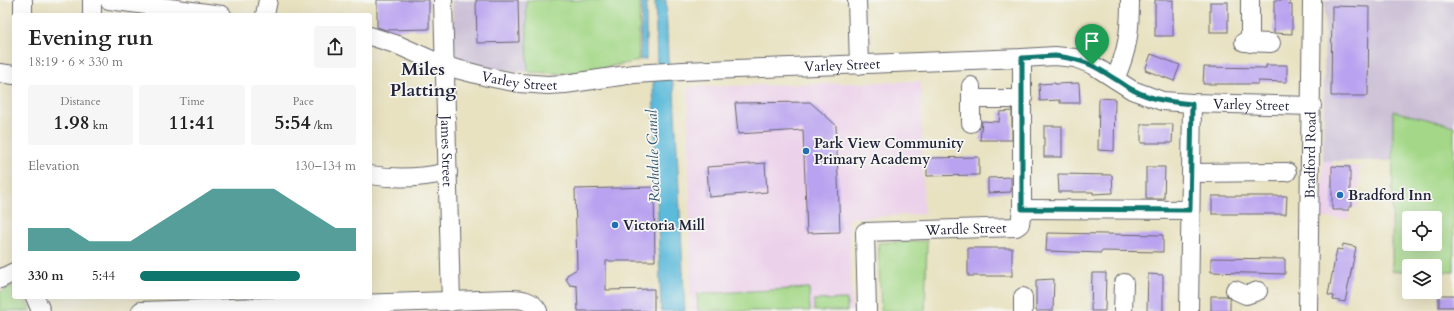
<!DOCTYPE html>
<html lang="en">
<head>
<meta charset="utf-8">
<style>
	body { margin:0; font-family:Cardo,serif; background:#f6f6f6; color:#222; height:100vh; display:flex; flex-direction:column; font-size:15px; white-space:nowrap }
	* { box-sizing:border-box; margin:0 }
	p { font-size:13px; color:#767676 }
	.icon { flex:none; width:22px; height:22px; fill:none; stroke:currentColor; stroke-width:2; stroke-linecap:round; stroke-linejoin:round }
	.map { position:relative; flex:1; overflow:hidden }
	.details { position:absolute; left:12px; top:13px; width:360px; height:286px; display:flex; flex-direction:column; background:#fff; border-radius:4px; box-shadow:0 4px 16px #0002 }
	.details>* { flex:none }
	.tools { position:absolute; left:1402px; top:211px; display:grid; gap:8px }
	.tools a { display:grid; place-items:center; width:40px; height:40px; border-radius:4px; background:#fff; box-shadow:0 4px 16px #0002; font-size:20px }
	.pin { position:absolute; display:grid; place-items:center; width:34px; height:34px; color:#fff; margin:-41px -17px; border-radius:50% 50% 50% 0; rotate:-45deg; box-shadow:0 0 4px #0007 }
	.pin .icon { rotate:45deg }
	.round { display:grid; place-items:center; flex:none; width:42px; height:42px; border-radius:4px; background:#f6f6f6 }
	.head { display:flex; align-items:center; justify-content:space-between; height:68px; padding:0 16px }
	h1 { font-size:22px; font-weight:800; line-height:30px }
	.stats { display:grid; grid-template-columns:repeat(3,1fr); gap:6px; height:68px; padding:4px 16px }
	.stats div { display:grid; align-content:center; border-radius:4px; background:#f6f6f6; text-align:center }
	.stats b { font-size:20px; font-weight:800 }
	.stats small { font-size:11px; font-weight:400 }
	.stats p { font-size:11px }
	.chart { height:112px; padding:8px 16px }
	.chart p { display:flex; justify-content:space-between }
	.chart svg { width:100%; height:72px; margin-top:4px; fill:#0f766e; opacity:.7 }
	ul { padding:0 16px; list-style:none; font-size:13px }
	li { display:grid; grid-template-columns:64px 48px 1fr; align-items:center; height:30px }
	li i { height:10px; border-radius:5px; background:#0f766e }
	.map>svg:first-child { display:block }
	.built { fill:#ecd1ea }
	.industrial { fill:#cbbfd5 }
	.green { fill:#a4d888; stroke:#637d62; fill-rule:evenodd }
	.water { fill:#5bbada; stroke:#3e6e8a }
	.building { fill:#b9a3f0 }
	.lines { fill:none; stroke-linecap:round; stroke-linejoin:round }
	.minor-casing { stroke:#67656a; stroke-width:20 }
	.minor { stroke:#fff; stroke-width:18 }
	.route-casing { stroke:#fff; stroke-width:8 }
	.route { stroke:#0f766e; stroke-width:5 }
	.poi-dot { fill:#1f6fb2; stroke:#f6f6f2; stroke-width:1.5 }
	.labels { text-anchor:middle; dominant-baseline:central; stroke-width:3.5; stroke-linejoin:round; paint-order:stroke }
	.street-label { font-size:14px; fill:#22223b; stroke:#f6f6f2 }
	.poi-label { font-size:14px; font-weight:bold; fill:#22223b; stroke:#f6f6f2; text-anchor:start }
	.water-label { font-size:15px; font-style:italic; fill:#365773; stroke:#f6f6f2 }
	.district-label { font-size:18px; font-weight:bold; fill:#22223b; stroke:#f6f6f2 }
</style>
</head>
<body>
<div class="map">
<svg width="1454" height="311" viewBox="0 0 1454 311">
	<rect width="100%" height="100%" fill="#f6f6f2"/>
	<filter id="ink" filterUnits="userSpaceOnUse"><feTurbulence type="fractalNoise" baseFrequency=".025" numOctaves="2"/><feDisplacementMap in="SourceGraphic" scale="8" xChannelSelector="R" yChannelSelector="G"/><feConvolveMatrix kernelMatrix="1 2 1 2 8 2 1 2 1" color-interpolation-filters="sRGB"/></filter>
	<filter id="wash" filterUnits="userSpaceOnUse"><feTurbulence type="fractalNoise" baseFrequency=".012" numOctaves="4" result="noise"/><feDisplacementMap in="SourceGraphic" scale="16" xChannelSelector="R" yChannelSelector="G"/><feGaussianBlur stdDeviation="0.9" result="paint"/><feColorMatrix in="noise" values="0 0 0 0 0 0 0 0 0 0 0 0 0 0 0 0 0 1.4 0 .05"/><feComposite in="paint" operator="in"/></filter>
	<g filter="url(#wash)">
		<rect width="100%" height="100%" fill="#e8e2c1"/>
		<g class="built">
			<polygon points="921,81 924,214 849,218 852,311 691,311 688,87"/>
			<polygon points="1323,161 1333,161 1333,166 1360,167 1358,208 1349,208 1349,219 1322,218"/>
		</g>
		<g class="industrial">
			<polygon points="452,0 526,0 528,72 496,69 468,64 457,56 454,49"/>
			<polygon points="1325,0 1454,0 1454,126 1393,111 1393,161 1323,161"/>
		</g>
		<g class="green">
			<polygon points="526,0 640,0 638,61 573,74 528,72"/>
			<path d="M1393 111 1454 126V272H1435V266H1409V271H1392ZM1409 218H1435V244H1409Z"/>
			<polygon points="927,241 925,311 881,311 878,243"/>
			<polygon points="14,285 14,297 24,297 31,311 0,311 0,292"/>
			<polygon points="809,288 810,311 698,311 697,294"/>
			<polygon points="847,299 847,311 814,311 814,300"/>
		</g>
		<g class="water">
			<polygon points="642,0 648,0 646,6 646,59 640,60"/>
			<polygon points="655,0 666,0 668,60 674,90 685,311 661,311 653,85 657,63"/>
		</g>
		<g id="blocks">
			<g class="building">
				<polygon points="377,0 429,0 429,29 386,30 377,27"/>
				<polygon points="476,0 518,0 519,42 477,43"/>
				<rect x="1155" y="0" width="18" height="36"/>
				<polygon points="1274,0 1290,0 1289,4 1292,5 1292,34 1274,33"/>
				<rect x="1210" y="2" width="18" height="30"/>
				<polygon points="1332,6 1369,7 1368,96 1331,96"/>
				<polygon points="1151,54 1180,65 1174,81 1145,70"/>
				<polygon points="1266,65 1287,65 1287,82 1258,81 1258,84 1203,84 1204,67 1266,68"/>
				<polygon points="1055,83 1055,84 1079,83 1080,103 1060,103 1060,100 1040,101 1039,84"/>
				<polygon points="1099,98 1115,99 1114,151 1098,150"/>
				<polygon points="810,102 836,125 840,232 807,233 803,130 738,134 735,103"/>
				<polygon points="1012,111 1012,140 980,140 982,121 999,122 1000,112"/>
				<polygon points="1141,124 1173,124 1172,143 1141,143"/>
				<rect x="1044" y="126" width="18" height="31"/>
				<polygon points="979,157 979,175 927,176 927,158"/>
				<polygon points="765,163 767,192 709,197 707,167"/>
				<polygon points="1332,166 1350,167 1350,195 1352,195 1352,206 1349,206 1349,210 1332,210"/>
				<polygon points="1146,167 1165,167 1164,199 1146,199"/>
				<polygon points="1058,174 1112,175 1113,193 1093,194 1093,192 1059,192"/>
				<polygon points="1011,177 1011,192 988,193 988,178"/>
				<polygon points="654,187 655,261 606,261 606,290 654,289 654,311 578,311 577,286 570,285 566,279 567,275 577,269 575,189"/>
				<polygon points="1212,196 1287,196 1286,214 1212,214"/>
				<polygon points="1047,233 1163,235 1163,252 1101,251 1101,253 1046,251"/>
				<polygon points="1343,244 1356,247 1345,302 1333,300 1334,296 1328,295 1337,249 1342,250"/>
				<rect x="968" y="248" width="44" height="28"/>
				<polygon points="1211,258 1285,259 1285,274 1211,272"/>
				<polygon points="1092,273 1106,273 1105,311 1091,311"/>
				<polygon points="1148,274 1163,275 1163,311 1147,311"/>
				<polygon points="1054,279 1053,311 1036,311 1036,280"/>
				<rect x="1439" y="295" width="15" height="12"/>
				<polygon points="1211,296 1227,296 1230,299 1230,311 1211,311"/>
			</g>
		</g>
	</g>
	<g filter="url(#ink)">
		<use href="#blocks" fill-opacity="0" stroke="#67656a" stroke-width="1"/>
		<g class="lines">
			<defs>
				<g id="minor">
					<polyline points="92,0 92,15"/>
					<polyline points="109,0 222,15"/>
					<path id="s1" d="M443 0 451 302"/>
					<polyline points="857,0 859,65"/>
					<polyline points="1250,0 1250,43"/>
					<polyline points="23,15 23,0"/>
					<polyline points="265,15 268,0"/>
					<path id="s2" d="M370 36 398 45 445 66 488 77 519 83 548 85 565 84 634 74 683 71 1022 58 1055 56 1075 58 1093 65 1132 90 1162 101 1192 103 1312 106"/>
					<polyline points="1244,42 1271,43"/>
					<polyline points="0,73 14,75"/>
					<path d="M1115 79C1128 50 1130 31 1130 0"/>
					<polyline points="971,86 971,123"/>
					<polyline points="971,99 1023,99"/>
					<polyline points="1191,173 1287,172"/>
					<path d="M370 175C395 179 423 178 448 172"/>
					<polyline points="1022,209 1190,210"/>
					<polyline points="0,279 14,272"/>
					<polyline points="1235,290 1246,295 1258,291"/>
					<polyline points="35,297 41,311"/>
					<path d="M141 311 510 299C521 299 532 300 538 311"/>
					<path id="s3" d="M867 311 865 232 1016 227 1020 224 1022 209V58"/>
					<polyline points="1023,311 1023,297"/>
					<polyline points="1123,311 1124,283"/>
					<polyline points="1189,311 1192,103"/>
					<path id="s4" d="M1308 311 1312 0"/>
				</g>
			</defs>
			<use href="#minor" class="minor-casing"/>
			<use href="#minor" class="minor"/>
		</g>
	</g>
	<g class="lines" filter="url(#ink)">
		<defs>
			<path id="route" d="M1055 56C1082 59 1092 64 1115 79 1121 82 1126 87 1133 90 1152 100 1171 102 1192 104L1190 210 1022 209V58Z"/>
		</defs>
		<use href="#route" class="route-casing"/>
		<use href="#route" class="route"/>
	</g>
	<g class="poi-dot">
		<circle cx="806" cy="151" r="4"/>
		<circle cx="1340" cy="195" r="4"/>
		<circle cx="615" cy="225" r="4"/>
	</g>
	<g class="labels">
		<g class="street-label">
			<text stroke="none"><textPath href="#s2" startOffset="481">Varley Street</textPath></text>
			<text stroke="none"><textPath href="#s2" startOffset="157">Varley Street</textPath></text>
			<text stroke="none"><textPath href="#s2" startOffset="901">Varley Street</textPath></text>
			<text stroke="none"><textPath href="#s1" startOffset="151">James Street</textPath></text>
			<text stroke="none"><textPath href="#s4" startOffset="156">Bradford Road</textPath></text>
			<text stroke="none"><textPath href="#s3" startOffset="180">Wardle Street</textPath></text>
		</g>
		<g class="poi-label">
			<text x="814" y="143">Park View Community<tspan x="814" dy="16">Primary Academy</tspan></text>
			<text x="1348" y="195">Bradford Inn</text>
			<text x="623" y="225">Victoria Mill</text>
		</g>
		<g class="water-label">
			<text transform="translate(653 156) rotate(-92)">Rochdale Canal</text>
		</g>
		<g class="district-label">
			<text x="423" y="69">Miles<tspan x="423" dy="21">Platting</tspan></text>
		</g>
	</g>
</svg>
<div class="tools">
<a><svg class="icon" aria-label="locate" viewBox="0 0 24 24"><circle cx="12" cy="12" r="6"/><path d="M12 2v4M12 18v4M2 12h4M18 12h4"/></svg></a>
<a><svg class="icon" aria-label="layers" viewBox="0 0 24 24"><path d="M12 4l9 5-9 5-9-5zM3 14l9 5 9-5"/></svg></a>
</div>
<div class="pin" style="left:1092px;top:65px;background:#1e9e55"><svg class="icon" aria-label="arrive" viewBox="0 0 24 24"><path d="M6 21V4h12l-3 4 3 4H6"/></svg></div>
<section class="details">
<div class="head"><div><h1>Evening run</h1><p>18:19 · 6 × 330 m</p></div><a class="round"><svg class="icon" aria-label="share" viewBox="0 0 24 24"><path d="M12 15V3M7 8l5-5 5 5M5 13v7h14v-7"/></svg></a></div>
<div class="stats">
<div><p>Distance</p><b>1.98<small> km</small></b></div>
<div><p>Time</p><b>11:41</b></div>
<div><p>Pace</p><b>5:54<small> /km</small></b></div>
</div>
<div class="chart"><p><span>Elevation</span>130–134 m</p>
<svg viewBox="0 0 160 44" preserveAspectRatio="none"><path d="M0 44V30L10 30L20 30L30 38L40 38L50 38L60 30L70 22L80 14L90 6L100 6L110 6L120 6L130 14L140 22L150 30L160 30V44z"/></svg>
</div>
<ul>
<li><b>330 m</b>5:44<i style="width:74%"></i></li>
</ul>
</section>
</div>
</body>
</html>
